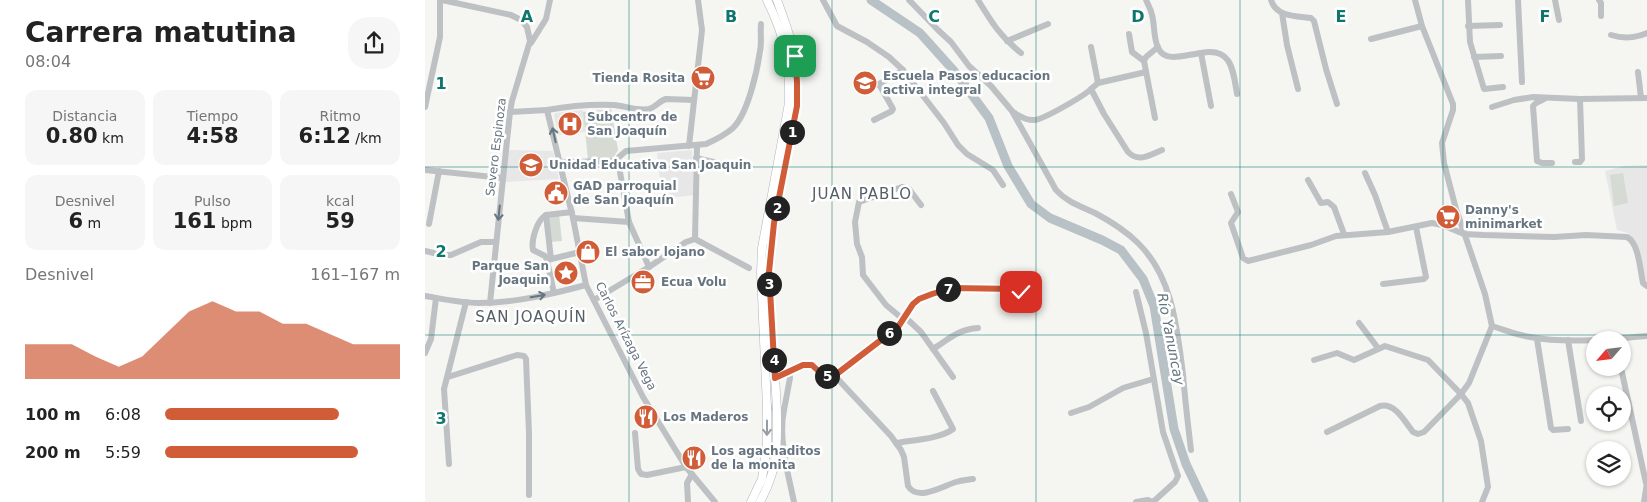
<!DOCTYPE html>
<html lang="es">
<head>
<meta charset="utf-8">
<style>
	body { margin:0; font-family:"DejaVu Sans",sans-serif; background:#f6f6f6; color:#222; height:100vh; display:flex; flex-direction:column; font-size:19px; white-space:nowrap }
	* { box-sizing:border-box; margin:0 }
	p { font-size:16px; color:#767676 }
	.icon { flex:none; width:28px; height:28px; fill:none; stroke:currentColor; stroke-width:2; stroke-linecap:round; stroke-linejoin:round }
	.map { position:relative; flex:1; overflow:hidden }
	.drawer { display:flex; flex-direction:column; background:#fff; width:425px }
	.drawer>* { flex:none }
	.needle { width:32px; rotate:242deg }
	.buttons { position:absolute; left:1161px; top:331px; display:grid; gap:10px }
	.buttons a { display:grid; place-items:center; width:45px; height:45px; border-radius:50%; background:#fff; box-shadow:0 1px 4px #0004; font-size:25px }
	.pin { position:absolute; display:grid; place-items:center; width:42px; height:42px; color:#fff; margin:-21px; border-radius:10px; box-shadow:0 2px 8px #0006 }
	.km { position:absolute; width:25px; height:25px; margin:-12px; border-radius:50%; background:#222; color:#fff; font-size:14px; line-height:25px; text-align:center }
	.round { display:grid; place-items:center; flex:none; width:52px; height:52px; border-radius:20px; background:#f6f6f6 }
	.headline { display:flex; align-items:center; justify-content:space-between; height:85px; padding:0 25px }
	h1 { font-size:28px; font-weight:700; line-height:38px }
	.metrics { display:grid; grid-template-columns:repeat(3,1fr); gap:8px; height:85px; padding:5px 25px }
	.metrics div { display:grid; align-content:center; border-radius:12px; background:#f6f6f6; text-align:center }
	.metrics b { font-size:21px; font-weight:700 }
	.metrics small { font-size:14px; font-weight:400 }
	.metrics p { font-size:14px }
	.chart { height:140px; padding:10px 25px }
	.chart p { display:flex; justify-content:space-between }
	.chart svg { width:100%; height:90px; margin-top:5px; fill:#d05d38; opacity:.7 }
	ul { padding:0 25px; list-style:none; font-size:16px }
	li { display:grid; grid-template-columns:80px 60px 1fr; align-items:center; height:38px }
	li i { height:12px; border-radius:6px; background:#d05d38 }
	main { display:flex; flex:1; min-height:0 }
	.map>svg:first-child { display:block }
	.built { fill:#e6e7e6 }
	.green { fill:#d5dad2 }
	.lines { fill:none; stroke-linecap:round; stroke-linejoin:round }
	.river { stroke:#b8c1c6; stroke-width:9 }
	.major-casing { stroke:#b0b5b8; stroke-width:9 }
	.minor { stroke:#bdc1c4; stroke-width:6 }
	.major { stroke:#fff; stroke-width:8 }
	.oneway { stroke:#677580 }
	.oneway2 { stroke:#959ea6 }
	.route-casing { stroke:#fff; stroke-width:10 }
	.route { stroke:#d05d38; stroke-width:6 }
	.grid { fill:none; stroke:#0f766e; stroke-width:1; stroke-opacity:0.55 }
	.labels { text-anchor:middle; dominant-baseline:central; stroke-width:5; stroke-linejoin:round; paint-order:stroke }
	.poi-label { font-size:12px; font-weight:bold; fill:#677580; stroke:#fff; text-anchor:start }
	.street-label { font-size:12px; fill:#677580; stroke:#fff }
	.water-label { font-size:14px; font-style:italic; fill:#63767d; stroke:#fff }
	.quarter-label { font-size:15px; letter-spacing:1px; fill:#545e66; stroke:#fff }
	.grid-label { font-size:16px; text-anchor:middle; font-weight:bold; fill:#0f766e; stroke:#fff; stroke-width:5; stroke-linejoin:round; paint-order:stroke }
</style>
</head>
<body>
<main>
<section class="drawer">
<div class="headline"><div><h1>Carrera matutina</h1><p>08:04</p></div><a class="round"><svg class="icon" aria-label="share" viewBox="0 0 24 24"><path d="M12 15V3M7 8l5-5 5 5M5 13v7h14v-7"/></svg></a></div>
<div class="metrics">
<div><p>Distancia</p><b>0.80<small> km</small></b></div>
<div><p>Tiempo</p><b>4:58</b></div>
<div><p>Ritmo</p><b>6:12<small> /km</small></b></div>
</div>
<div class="metrics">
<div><p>Desnivel</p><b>6<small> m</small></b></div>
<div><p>Pulso</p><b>161<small> bpm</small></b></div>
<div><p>kcal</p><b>59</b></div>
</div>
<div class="chart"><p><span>Desnivel</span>161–167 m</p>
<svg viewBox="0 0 160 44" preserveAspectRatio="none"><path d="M0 44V27L10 27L20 27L30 33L40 38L50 33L60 22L70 11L80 6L90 11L100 11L110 17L120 17L130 22L140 27L150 27L160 27V44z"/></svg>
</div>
<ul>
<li><b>100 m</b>6:08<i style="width:74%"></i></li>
<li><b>200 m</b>5:59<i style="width:82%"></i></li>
</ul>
</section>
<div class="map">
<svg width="1222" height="502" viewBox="0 0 1222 502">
	<rect width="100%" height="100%" fill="#f5f5f2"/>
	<g class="built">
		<polygon points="158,110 160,132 133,135 129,115 130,113"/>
		<polygon points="83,150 128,151 134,179 80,182"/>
		<polygon points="267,150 269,195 237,199 232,153"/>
		<polygon points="1222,165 1222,283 1219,282 1211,242 1203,233 1192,230 1180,171 1199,166"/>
	</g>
	<g class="green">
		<polygon points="186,109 193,150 190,155 189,160 163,160 158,112"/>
		<polygon points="1198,173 1203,203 1189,206 1185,175"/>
		<polygon points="134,214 137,241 125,242 121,216"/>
	</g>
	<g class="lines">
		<polyline class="river" points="446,0 495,33 530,72 564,118 583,166 606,204 625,218 677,240 696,250 718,279 729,306 749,429 761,464 779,502"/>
		<defs>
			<g id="major">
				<path d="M326 502 337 479 342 446V407L336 273 337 248 364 103C365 61 360 37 342 0"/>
				<path d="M335 502C343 487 350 469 351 452 356 392 342 331 344 271 345 232 355 193 362 155 368 130 373 106 372 80 371 51 362 27 352 0"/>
			</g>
		</defs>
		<use href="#major" class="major-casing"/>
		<g class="minor">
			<polyline points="17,0 86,15 96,20 102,27 105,41 87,101 85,112 65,303"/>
			<polyline points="398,0 412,26 442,42 464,57 478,70 519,123 533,145 542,154 568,170 578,185"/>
			<path d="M484 0 513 30 526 42 544 66 566 86 587 111 631 190C642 202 655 206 670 213 685 221 701 231 713 243 748 277 752 329 758 374 760 400 763 425 766 450"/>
			<path d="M553 0C567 23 575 36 596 53"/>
			<path d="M721 0C723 5 726 9 727 15 731 28 726 57 748 57 757 57 767 54 776 53L786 106"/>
			<path d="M846 0C851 17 871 16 886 18L889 21 901 69 912 104"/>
			<polyline points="1043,0 1045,42 1059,89 1078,87"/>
			<polyline points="1093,0 1097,82"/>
			<polyline points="1130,0 1134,20"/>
			<polyline points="1174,0 1176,3 1176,16"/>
			<polyline points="857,13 862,45 873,89"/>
			<polyline points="1043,26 1075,25"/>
			<polyline points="704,34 707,52 719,61"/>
			<path d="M1186 35C1199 39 1209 38 1222 33"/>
			<polyline points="946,39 997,26"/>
			<polyline points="582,41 623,24"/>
			<polyline points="106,43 121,19 125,0"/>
			<polyline points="666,47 673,83"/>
			<path d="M776 53C807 47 808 70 812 94"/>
			<polyline points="1049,57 1076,56"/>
			<path d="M721 72 673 83 666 89 679 114 703 152C714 163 724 155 737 150"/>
			<polyline points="1213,72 1216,98"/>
			<polyline points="441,89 454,84 478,70"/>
			<polyline points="1119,99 1111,103 1108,106 1112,161 1117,163 1127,163"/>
			<polyline points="0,107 15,37 15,0"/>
			<polyline points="1067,107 1089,100 1108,97 1155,99 1222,98"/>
			<path d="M122 110C144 106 167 104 189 105 200 106 213 111 224 109 231 107 234 101 241 99L269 100"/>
			<polyline points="85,112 122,110 148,218 161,285 218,397 261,467 290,502"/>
			<path d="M588 112C594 116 602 121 610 120 619 119 659 96 666 89"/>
			<polyline points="730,118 719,61 721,57 733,47"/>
			<polyline points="449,120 467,111 468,109 454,84"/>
			<polyline points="264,146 277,30 273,0"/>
			<polyline points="271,158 310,167"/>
			<polyline points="135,162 193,161"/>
			<polyline points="1150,162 1155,162 1157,159 1155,99"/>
			<polyline points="0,170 78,178"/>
			<polyline points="940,173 950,195 963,232"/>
			<polyline points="883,180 896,203 903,202 909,207 919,234"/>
			<path d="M806 194 813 212 806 223 818 258 823 261 886 245 911 236 963 232 1007 223 1017 225 1039 234 1058 235 1129 237 1161 235 1202 237C1214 243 1215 270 1218 283L1222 286"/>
			<path d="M121 215C112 220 106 240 108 250L120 256 122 260"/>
			<polyline points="148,218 204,222"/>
			<polyline points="4,224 14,171"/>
			<polyline points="270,239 272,146"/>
			<polyline points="0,251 17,255 26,255 56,242 71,242"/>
			<polyline points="126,259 121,215 147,212"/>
			<path d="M224 267 204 222 193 161 194 157 201 151 281 144C290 140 300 135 308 128 323 113 332 72 335 51 337 43 335 33 336 24"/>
			<polyline points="958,284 999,279 1001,277 991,227"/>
			<polyline points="711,292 721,333 738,432 753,476 750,482 728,502"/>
			<polyline points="129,293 122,260 155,252"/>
			<path d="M0 296C18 299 36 303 54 303 90 303 127 294 161 285"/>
			<polyline points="169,300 224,267 261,242 270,239 324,268"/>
			<polyline points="480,317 496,332 528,377"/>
			<polyline points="479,320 461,305 438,275 437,257 432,244 430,222 434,202 477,187 484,189 496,205"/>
			<polyline points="934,323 953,348"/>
			<path d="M1067 326C1080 330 1092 335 1105 337 1143 344 1184 339 1222 336"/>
			<polyline points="1112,339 1126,428 1128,430 1143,429"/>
			<polyline points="1143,340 1156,421"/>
			<path d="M508 349C524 339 534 329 553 328"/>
			<polyline points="0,353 6,339 11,298"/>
			<polyline points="889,360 912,353 929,360 960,346 1003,360 1036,394 1043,403 1056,441 1060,467 1063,487 1057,502"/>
			<polyline points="1196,368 1221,483"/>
			<path d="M409 375 466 436 476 450 479 457 483 486C493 502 518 486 531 482 537 480 542 480 548 479"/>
			<polyline points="23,377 92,355 99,356 101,359 104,433 104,495"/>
			<path d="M350 378 378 365H387C394 372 399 376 409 375L473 327 488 304 494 299 507 294 527 288 591 289 596 292 604 309"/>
			<path d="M342 407 359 410C353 439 363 473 369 502"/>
			<polyline points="359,410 365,378 364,371"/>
			<polyline points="646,413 664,407 698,388 728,379"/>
			<path d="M902 432 955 406C970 402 980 422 988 432L993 434 999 432 1036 394 1044 383 1067 326 1060 294 1031 209 1019 163 1017 143 1028 110V104L997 26 990 0"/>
			<polyline points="210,433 213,469 216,474 222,475 261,467"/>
			<path d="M471 443C487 440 515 439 528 429L508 391"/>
			<polyline points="24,464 19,389 41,302"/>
			<polyline points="263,502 262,483 267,474"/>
			<polyline points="711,502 723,500 727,502"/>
			<polyline points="1219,502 1222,483"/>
		</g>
		<use href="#major" class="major"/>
	</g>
	<defs><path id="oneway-shaft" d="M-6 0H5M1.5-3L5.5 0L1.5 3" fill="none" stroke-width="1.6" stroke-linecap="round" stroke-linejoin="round" transform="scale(1.25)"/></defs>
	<g class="oneway">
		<use href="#oneway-shaft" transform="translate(129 135) rotate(-103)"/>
		<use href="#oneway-shaft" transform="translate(74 213) rotate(96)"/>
		<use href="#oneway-shaft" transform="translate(113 296) rotate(-10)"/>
	</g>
	<use class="oneway2" href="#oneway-shaft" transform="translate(342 428) rotate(90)"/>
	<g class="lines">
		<defs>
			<path id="route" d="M370 56 372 82V106L349 223 344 272 350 378 378 365H387C394 372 399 376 409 376L473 327 488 304 494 299 507 294 527 288 591 289 596 292"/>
		</defs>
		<use href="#route" class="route-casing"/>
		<use href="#route" class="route"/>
	</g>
	<path class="grid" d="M204 0V502M407 0V502M611 0V502M815 0V502M1018 0V502M0 167H1222M0 335H1222"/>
	<defs>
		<symbol id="supermarket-disc" viewBox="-11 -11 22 22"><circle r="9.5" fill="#d05d38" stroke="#fff"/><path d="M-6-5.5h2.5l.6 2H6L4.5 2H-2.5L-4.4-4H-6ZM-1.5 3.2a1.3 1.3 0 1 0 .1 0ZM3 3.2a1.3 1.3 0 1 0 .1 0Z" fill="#fff"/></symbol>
		<symbol id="school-disc" viewBox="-11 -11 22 22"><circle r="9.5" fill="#d05d38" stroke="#fff"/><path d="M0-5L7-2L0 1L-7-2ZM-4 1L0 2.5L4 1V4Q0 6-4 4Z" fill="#fff"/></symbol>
		<symbol id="hospital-disc" viewBox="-11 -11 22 22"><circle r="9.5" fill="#d05d38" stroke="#fff"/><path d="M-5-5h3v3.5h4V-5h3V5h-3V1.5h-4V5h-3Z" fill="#fff"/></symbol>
		<symbol id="civic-disc" viewBox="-11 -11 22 22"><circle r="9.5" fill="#d05d38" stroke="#fff"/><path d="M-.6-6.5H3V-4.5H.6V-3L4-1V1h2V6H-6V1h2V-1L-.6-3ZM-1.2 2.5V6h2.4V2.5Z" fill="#fff"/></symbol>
		<symbol id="shop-disc" viewBox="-11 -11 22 22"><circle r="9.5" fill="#d05d38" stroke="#fff"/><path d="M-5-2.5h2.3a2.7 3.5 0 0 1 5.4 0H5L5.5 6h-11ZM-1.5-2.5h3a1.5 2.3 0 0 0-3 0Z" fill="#fff"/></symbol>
		<symbol id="sight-disc" viewBox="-11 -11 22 22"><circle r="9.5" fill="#d05d38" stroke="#fff"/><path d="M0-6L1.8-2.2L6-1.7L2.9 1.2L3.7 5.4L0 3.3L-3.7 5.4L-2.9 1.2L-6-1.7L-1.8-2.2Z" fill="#fff"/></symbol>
		<symbol id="office-disc" viewBox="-11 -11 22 22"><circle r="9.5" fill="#d05d38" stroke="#fff"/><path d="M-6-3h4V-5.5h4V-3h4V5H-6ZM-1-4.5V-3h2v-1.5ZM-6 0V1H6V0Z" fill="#fff"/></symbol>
		<symbol id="restaurant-disc" viewBox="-11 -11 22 22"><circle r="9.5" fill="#d05d38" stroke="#fff"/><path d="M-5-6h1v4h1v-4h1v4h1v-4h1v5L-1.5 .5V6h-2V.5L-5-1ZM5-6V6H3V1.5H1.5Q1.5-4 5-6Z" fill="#fff"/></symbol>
	</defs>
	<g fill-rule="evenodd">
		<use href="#supermarket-disc" x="264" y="64" width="28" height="28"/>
		<use href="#school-disc" x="426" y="69" width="28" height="28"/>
		<use href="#hospital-disc" x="131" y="110" width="28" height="28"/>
		<use href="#school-disc" x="92" y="151" width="28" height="28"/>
		<use href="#civic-disc" x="117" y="179" width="28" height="28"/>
		<use href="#supermarket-disc" x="1009" y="203" width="28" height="28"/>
		<use href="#shop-disc" x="149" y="238" width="28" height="28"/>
		<use href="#sight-disc" x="127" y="259" width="28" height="28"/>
		<use href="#office-disc" x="204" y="268" width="28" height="28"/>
		<use href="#restaurant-disc" x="207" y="403" width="28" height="28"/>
		<use href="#restaurant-disc" x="255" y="444" width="28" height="28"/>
	</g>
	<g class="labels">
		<g class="poi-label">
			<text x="458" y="76">Escuela Pasos educacion<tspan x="458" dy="14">activa integral</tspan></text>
			<text x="260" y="78" text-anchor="end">Tienda Rosita</text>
			<text x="162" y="117">Subcentro de<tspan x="162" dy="14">San Joaquín</tspan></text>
			<text x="124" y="165">Unidad Educativa San Joaquin</text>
			<text x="148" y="186">GAD parroquial<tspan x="148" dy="14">de San Joaquín</tspan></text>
			<text x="1040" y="210">Danny's<tspan x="1040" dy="14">minimarket</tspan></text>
			<text x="180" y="252">El sabor lojano</text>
			<text x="124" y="266" text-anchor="end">Parque San<tspan x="124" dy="14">Joaquin</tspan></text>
			<text x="236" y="282">Ecua Volu</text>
			<text x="238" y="417">Los Maderos</text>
			<text x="286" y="451">Los agachaditos<tspan x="286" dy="14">de la monita</tspan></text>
		</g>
		<g class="street-label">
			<text transform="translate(71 147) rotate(-83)">Severo Espinoza</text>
			<text transform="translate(201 336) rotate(63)">Carlos Arízaga Vega</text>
		</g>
		<g class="water-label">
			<text transform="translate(746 339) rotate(79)">Río Yanuncay</text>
		</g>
		<g class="quarter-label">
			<text x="437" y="194">JUAN PABLO</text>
			<text x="106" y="317">SAN JOAQUÍN</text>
		</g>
	</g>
	<g class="grid-label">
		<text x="102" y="22">A</text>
		<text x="306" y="22">B</text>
		<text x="509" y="22">C</text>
		<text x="713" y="22">D</text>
		<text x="916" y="22">E</text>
		<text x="1120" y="22">F</text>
		<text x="16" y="89">1</text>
		<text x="16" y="257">2</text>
		<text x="16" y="424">3</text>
	</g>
</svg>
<div class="buttons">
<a><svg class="needle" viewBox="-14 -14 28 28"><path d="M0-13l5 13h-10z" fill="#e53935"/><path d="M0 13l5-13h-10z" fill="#767676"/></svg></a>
<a><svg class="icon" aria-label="locate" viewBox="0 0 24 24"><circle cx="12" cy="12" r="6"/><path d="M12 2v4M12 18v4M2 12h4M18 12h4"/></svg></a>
<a><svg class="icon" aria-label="layers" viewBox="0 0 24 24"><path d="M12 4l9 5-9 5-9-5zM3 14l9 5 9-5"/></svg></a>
</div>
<div class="pin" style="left:370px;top:56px;background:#1e9e55"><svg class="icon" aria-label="arrive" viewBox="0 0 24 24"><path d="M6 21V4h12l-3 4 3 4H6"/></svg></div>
<div class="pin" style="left:596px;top:292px;background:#d93025"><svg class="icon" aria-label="check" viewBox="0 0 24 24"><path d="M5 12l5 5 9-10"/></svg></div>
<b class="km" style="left:367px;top:132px">1</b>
<b class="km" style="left:352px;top:208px">2</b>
<b class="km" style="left:344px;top:284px">3</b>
<b class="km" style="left:349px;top:360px">4</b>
<b class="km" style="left:402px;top:376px">5</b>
<b class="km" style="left:464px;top:333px">6</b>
<b class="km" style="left:523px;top:289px">7</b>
</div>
</main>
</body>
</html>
